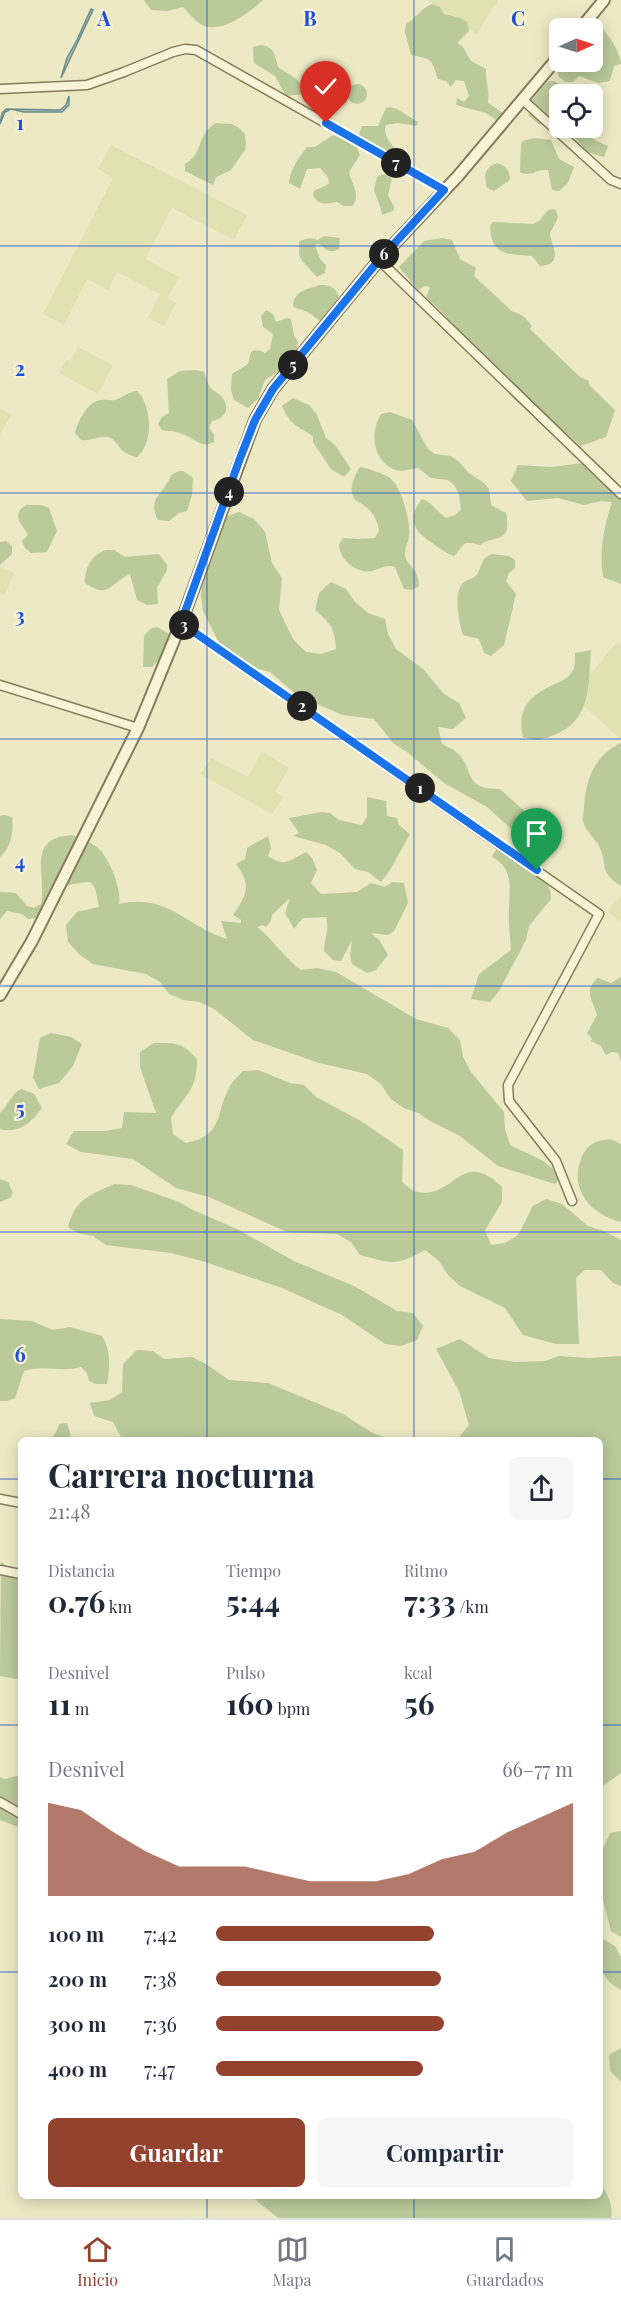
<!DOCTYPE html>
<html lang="es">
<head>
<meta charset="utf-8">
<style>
	body { margin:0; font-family:"Playfair Display",serif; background:#f6f6f7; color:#1f2937; height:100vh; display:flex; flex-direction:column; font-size:22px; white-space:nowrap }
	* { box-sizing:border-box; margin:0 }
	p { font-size:20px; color:#747a83 }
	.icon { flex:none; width:33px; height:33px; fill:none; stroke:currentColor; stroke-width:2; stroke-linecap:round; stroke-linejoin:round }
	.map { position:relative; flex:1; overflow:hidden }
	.side { position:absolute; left:18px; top:1437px; width:585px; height:762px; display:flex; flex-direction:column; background:#fff; border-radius:9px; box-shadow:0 3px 15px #0003 }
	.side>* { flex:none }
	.needle { width:39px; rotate:87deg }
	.tools { position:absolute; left:549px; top:18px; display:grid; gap:12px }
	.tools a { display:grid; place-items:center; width:54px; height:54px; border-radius:9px; background:#fff; box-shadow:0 3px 15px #0003; font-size:30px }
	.pin { position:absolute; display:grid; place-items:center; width:51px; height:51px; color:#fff; margin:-62px -26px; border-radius:50% 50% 50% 0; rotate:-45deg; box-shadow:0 0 6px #0007 }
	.pin .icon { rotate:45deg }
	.km { position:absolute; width:30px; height:30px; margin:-15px; border-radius:50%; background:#222; color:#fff; font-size:16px; line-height:30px; text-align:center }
	.round { display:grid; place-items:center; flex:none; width:63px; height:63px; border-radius:9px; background:#f6f6f7 }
	.headline { display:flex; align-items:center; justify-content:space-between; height:102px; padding:0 30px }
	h1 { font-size:33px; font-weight:700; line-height:45px }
	.stats { display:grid; grid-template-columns:repeat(3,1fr); gap:9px; height:102px; padding:6px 30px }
	.stats div { display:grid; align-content:center }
	.stats b { font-size:30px; font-weight:700 }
	.stats small { font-size:16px; font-weight:400 }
	.stats p { font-size:16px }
	.chart { height:168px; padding:12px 30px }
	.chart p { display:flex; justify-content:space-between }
	.chart svg { width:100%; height:108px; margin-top:6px; fill:#93422e; opacity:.7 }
	.action { display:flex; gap:12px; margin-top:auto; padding:12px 30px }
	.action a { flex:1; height:69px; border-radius:9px; background:#93422e; color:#fff; font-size:24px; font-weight:700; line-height:69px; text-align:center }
	.action a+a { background:#f6f6f7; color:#1f2937 }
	ul { padding:0 30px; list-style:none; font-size:20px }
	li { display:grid; grid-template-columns:96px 72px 1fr; align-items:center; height:45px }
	li i { height:15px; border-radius:8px; background:#93422e }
	.tabs { display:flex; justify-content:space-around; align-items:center; height:84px; border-top:2px solid #e0e1e3; background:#fff; font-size:16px; color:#747a83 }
	.tabs a { display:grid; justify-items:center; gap:3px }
	.tabs .active { color:#93422e }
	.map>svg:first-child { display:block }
	.farmland { fill:#e0e2b2 }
	.green { fill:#baca99 }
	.water { fill:#a6c0bd; stroke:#6d8e8c; stroke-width:1.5 }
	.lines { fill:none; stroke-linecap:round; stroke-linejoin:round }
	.minor-casing { stroke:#867b5b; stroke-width:11 }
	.tertiary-casing { stroke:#867b5b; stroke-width:14 }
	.minor { stroke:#f7f4d7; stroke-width:8 }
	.tertiary { stroke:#f7f4d7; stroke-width:10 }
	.route-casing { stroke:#fff; stroke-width:12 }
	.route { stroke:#1a73e8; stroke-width:8 }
	.grid { fill:none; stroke:#1d4ed8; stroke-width:1.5; stroke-opacity:0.55 }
	.grid-label { font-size:20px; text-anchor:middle; font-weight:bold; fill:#1d4ed8; stroke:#f4f1d4; stroke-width:4.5; stroke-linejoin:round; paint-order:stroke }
</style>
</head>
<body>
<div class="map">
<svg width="621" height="2218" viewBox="0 0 621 2218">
	<rect width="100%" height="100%" fill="#ece9c4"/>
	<g class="farmland">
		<polygon points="427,0 498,0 477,34"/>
		<polygon points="111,145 247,215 234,240 172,208 145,259 179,277 168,298 176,303 164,326 148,318 160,294 117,272 108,290 87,279 64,325 43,314 113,178 98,169"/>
		<polygon points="78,347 113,365 98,394 59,373 66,360 70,361"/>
		<polygon points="0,409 12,414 0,434"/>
		<polygon points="0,567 14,573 5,595 0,593"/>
		<polygon points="617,642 621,645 621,739 572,696"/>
		<polygon points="262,751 289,768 275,792 284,797 272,814 200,774 211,758 248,777"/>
		<polygon points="621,896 621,922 607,911"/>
	</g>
	<g class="green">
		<path d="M144 0H263C250 12 228 29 209 27 198 26 190 14 183 7L167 11 151 10Z"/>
		<path d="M432 4 440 7 444 14 460 18 467 22 469 31 457 43 463 47 471 61 486 69C485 81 490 91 488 103L503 113 499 122 486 113 456 105 457 98 464 102 469 96 464 81 456 80 451 87 446 81 438 79C435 74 436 71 433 65 430 57 418 57 411 55L405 32 406 24C417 18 421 8 432 4Z"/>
		<path d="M591 20C603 24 621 52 621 64L614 66 610 81 598 83 579 76 573 82H566L559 77 557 71 560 63 592 62V28H586Z"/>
		<path d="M260 45C274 46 275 55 278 67 289 76 303 78 303 94L286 96 275 76 254 63 253 47Z"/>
		<path d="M549 81H554L567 88 565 94H560L559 107 553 117 559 119 560 128C577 128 591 139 608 146L604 157C583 152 587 150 573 136 565 130 556 127 548 120L540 125 529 116 528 105C535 98 542 85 549 81Z"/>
		<circle cx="357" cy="94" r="10"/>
		<path d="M390 107 397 109 418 122 417 126 398 123 386 125C382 135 392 143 396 151L393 154 366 144 359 134 362 126H378L386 108Z"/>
		<path d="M216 123 232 124 239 128 245 134 246 143 245 150 231 170 216 177 213 185 185 171V164C205 153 195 135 216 123Z"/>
		<path d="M333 135 355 144 360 155 349 172C351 184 362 195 352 206H344L337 202C326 203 319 207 313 195L314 191 329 184 328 177 320 168 307 169 300 189 289 183C290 170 299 157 307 147H315Z"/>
		<path d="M534 138 551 140 559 159 574 167 568 183 559 191 552 190 548 170C538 168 530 178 520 172L521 144 523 141Z"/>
		<path d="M497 163C506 166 510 170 510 180L494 191 487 188C484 175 484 168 497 163Z"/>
		<path d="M384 174 392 179 388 195 394 207 393 211 382 215C381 206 376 197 374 190L377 177Z"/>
		<path d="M552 209 556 210 558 218 550 233C551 246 565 264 540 266L532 256C507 254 491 256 490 225L493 222 534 224 540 220 548 210Z"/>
		<path d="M324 236 340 238 339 249C328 254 328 250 319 244L315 245 320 259 326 265 325 273 317 277C314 273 301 261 300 257 298 252 300 247 299 241L310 238 318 240Z"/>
		<path d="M442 238 452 240 460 259 476 268 474 276 513 312C522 314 526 318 532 326L530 329 580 377 589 381V385L615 410 606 437 581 446 506 381 437 307 426 298 430 287 425 286 418 290 399 267 424 241Z"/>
		<path d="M320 285C330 285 335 287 339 296L328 319 320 321 308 312 293 307C294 289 307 290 320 285Z"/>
		<path d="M266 310 273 314 276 322 287 318 291 319 294 335 298 342 296 354 286 367 265 380 258 399 248 408 234 400 231 390 232 374 248 364 251 352C255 349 261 350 265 353L270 349 273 334 263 327 261 316Z"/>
		<path d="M197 370 204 372C206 377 207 383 210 387 212 391 218 392 221 396 231 407 226 419 212 421L209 428 214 434V442C200 449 195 438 182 434 176 431 168 431 162 430L158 424 162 417 169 413 167 379 180 371Z"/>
		<path d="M137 391C152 405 154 444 137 457 116 452 120 442 110 438 102 434 90 442 81 440L75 433C78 421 87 402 101 400 105 399 111 401 115 400 124 397 128 392 137 391Z"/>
		<path d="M293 398 309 405 317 415 326 438 335 445 351 469 344 477 331 469 313 442V436C297 426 290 425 282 406Z"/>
		<path d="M390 412 412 420 428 449 435 454 451 456 458 461 469 473 484 483 489 489 491 505 506 513C512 544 497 534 480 545L473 543H465L454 556C446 553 439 548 432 543 414 531 406 519 422 499 434 503 437 513 447 518L455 515 461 510 459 494 455 486 448 480 431 478 418 468C410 469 401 473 393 469 372 459 370 432 381 414Z"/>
		<path d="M583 463 591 465 621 494V584L603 577C599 550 604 527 612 502L601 501 584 505 558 498 527 501 511 481 518 465 552 467Z"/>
		<path d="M360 467C370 469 382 473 390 478 401 486 411 522 409 535 409 541 405 547 405 553 405 565 419 568 419 586L412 590 404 589 395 567C385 564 381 569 372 571 356 574 339 559 339 544L343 538 359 539 375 538 379 531C377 518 372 511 362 504 359 502 356 501 354 498 348 489 355 474 360 467Z"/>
		<path d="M179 471H183L193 478 192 495 187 511 179 513 169 521 158 520C146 498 166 492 171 475Z"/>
		<path d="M26 505H41L49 508 57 531 47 552 31 553 25 548 22 541 28 535C22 523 10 516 26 505Z"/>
		<path d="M239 512 254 519 265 532 272 563 282 578 279 610 293 639 306 652 321 654 336 649C335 628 330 623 315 610L319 593 331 582 346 589 355 602 368 613 385 619 388 634 396 649 423 669 444 694 459 703 466 718 453 729 438 727 442 744C446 746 451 748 455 751 477 769 460 789 500 789L550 834 556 849 536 851 487 807 444 783 407 752 393 743 374 719 342 715 297 695 270 672 239 664 218 641 203 611 201 595 202 580 223 518Z"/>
		<polygon points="6,541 12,546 12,554 0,565 0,542"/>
		<path d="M106 550H114L125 557 159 554 167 565V570L157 588 158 604 147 605 137 600 130 574C110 583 109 600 85 583 85 568 91 555 106 550Z"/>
		<path d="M492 554 509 556 515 560V568L509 573 506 581 516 594 504 645 491 656 484 653 479 639 463 635C459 624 453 592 463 583 467 579 475 579 478 573 483 563 481 559 492 554Z"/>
		<polygon points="157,627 171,635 164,655 152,667 143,667 144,636 150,629"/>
		<path d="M591 650C588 685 592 720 554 735 540 740 538 741 523 737 517 709 528 697 553 685 562 681 570 678 574 668 575 664 575 657 575 653Z"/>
		<path d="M621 743V886C599 872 608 868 600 848 596 839 585 831 583 821 582 817 584 811 584 807 586 779 594 756 621 743Z"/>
		<polygon points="367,797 386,801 387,816 397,818 399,825 410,834 390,870 381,882 368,872 355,869 340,853 326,845 293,836 299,833 289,818 322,812 330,813 339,820 362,825 367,817"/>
		<path d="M4 815 12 817C14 832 11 847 0 857V816Z"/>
		<path d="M72 835C82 838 94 843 101 851 110 862 122 889 119 904 168 893 185 926 227 939L221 921 241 923V920L233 915C247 894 252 886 236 864L245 859 247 848 268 836 271 848 268 856C286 868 289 860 306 852L312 858 317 870 311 883 321 894 357 892 371 883 385 887 392 882 404 883 408 903 394 931 388 935 371 933 380 941 388 955 376 970 367 973 352 964 350 956 352 940 341 961 333 960 324 951C324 940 330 929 326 917L303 918 294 929 285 913 290 898 272 915 271 921 266 927 263 925 257 927C274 940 284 958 301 970L317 968 336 972 416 1019 448 1028 460 1040 463 1057 471 1072 504 1112 505 1129 510 1145C528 1155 549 1159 560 1178L555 1184 498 1166 460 1136 432 1122 418 1113 404 1108 390 1098 381 1084 367 1074 319 1063 253 1040 214 1009 200 1002 183 1000 169 994 160 982 146 974 93 964 80 955 68 942 66 925 77 912 99 907 95 888 90 882C55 885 60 888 44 917L28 919 22 914 7 911 0 919V892L16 893 27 906 34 908 41 904C47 875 25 838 72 835Z"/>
		<path d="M498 846C519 859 551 870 551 899L529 926 526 940 499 991 490 1002 471 999 479 974 511 950C510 935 508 921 509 907 510 886 513 868 492 857Z"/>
		<path d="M621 977V1061L618 1053 612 1052 606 1055 601 1046 591 1041 592 1039 587 1033 597 1015C592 998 583 991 598 978L611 983Z"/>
		<polygon points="51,1033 71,1037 82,1044 73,1066 59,1083 39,1089 33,1078 40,1038"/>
		<path d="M154 1043C176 1043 182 1042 197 1059 197 1091 186 1093 171 1118L173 1134 186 1143C224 1136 215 1113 230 1086 233 1080 239 1076 243 1071L258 1070 290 1083 304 1085 316 1097 361 1121 403 1150 402 1182C406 1185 412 1191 418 1192 455 1199 461 1147 502 1187V1202L485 1230 491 1245 505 1243 518 1235 533 1206 546 1199 562 1204 588 1226 604 1231 621 1240V1286L613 1283 601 1270H585L576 1278 579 1344H556L523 1335 505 1308 460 1286 448 1275 439 1261 425 1250C394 1267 392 1263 360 1255L351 1242 337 1234 287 1232 209 1197 176 1188 133 1159 81 1152 66 1144 74 1131H106L122 1128 124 1112 156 1113 140 1067V1052Z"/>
		<path d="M22 1089 34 1094 42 1108C31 1123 19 1134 0 1129V1113C8 1106 12 1092 22 1089Z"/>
		<path d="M610 1139 621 1144V1222C592 1215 569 1190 581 1159 583 1153 589 1144 596 1142 600 1140 606 1140 610 1139Z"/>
		<polygon points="0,1179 8,1182 13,1193 10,1198 0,1202"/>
		<path d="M114 1184 131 1185 179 1202 193 1210 237 1229 294 1261 354 1286 397 1311 413 1313 423 1326 417 1340 401 1346 385 1344 342 1315 282 1288 202 1261 171 1253 106 1245 93 1236 78 1233 68 1227C76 1198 89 1196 114 1184Z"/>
		<path d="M0 1319 32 1321 53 1330 70 1327 102 1336C111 1350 110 1368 107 1384H96L89 1381 87 1373 81 1367C62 1373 43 1364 24 1371L15 1398 7 1401H0Z"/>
		<polygon points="460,1339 489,1358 515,1362 545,1361 559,1356 589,1358 621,1356 621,1773 600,1788 600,1440 457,1440 469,1425 459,1391 436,1349"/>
		<polygon points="137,1350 153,1351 164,1359 192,1357 206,1364 229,1380 268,1383 343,1414 371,1432 391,1440 119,1440 121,1437 113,1422 94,1416 90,1403 110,1400 122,1392 123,1364"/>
		<path d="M67 1423 72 1440H41C52 1438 56 1436 59 1424Z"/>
		<polygon points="1,1562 15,1571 21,1572 21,1680 0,1676"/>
		<polygon points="21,1775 21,1828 0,1820 0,1777 4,1779"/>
		<polygon points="621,1831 621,1937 611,1931 603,1900 600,1898 600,1849 604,1847 610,1833"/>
		<path d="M600 1937 615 1946 621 1957V1990C597 1977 600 1962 600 1937Z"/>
		<polygon points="621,2048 621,2082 610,2071 609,2055"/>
		<path d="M600 2183C607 2193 614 2205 611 2218H278L251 2196H600Z"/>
	</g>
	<g class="water">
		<polygon points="91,9 93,10 61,78 67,58 77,40"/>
		<polygon points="69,96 69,105 62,112 24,112 11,109 5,112 0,124 2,113 6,109 60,110 66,105"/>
	</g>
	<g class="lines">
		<defs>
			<g id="minor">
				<polyline points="0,89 87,85 124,72 173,52 185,49 196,50 444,190"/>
				<polyline points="523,100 611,180 621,184"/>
				<polyline points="379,260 621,494"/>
				<polyline points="181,623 599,914 508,1085 509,1101 556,1161 572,1201"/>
				<polyline points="0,685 138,728"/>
				<polyline points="0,1499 21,1503"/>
				<polyline points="0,1570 21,1574"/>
				<polyline points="0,1802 21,1814"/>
			</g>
			<g id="tertiary">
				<polyline points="581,28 604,0"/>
				<polyline points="0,995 32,941 138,728 181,623 255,420 273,389 379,260 458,176 560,55"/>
			</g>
		</defs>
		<use href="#minor" class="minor-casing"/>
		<use href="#tertiary" class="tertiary-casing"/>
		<use href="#minor" class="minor"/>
		<use href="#tertiary" class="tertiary"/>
	</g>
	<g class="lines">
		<defs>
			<polyline id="route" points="326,123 444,190 379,260 273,389 255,420 239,461 181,623 537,870"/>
		</defs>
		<use href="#route" class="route-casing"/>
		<use href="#route" class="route"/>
	</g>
	<path class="grid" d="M207 0V1440M414 0V1440M0 246H621M0 493H621M0 739H621M0 986H621M0 1232H621M0 1479H21M600 1479H621M0 1725H21M600 1725H621M0 1972H21M600 1972H621M207 2196V2218M414 2196V2218"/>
	<g class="grid-label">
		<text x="104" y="26">A</text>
		<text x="310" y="26">B</text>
		<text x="518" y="26">C</text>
		<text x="20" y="130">1</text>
		<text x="20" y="376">2</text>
		<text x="20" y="623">3</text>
		<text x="20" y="869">4</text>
		<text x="20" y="1116">5</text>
		<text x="20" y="1362">6</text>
	</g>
</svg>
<div class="tools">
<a><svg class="needle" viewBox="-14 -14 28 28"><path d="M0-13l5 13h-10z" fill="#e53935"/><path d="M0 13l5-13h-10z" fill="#747a83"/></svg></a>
<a><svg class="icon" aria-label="locate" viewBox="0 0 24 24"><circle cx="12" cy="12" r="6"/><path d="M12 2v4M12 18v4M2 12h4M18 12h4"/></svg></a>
</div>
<div class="pin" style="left:537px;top:870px;background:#1e9e55"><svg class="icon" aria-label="arrive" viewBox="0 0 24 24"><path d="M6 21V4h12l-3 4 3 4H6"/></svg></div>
<div class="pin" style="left:326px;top:123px;background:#d93025"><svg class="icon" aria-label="check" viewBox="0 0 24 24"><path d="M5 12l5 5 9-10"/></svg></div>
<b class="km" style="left:420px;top:788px">1</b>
<b class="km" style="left:302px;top:706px">2</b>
<b class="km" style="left:184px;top:625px">3</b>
<b class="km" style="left:229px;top:492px">4</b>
<b class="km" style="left:293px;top:365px">5</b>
<b class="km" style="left:384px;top:254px">6</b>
<b class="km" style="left:396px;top:163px">7</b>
<section class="side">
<div class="headline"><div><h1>Carrera nocturna</h1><p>21:48</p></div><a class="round"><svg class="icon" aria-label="share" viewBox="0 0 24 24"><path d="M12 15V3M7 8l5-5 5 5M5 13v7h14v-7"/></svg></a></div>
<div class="stats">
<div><p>Distancia</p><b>0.76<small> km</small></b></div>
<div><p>Tiempo</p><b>5:44</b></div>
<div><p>Ritmo</p><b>7:33<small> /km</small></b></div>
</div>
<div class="stats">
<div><p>Desnivel</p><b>11<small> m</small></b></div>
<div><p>Pulso</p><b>160<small> bpm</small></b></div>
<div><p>kcal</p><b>56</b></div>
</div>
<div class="chart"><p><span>Desnivel</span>66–77 m</p>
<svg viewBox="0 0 160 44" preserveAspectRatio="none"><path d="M0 44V6L10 9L20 18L30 26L40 32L50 32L60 32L70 35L80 38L90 38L100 38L110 35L120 29L130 26L140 18L150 12L160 6V44z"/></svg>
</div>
<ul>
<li><b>100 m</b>7:42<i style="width:61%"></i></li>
<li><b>200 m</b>7:38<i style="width:63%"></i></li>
<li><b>300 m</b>7:36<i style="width:64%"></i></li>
<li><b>400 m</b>7:47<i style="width:58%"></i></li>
</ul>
<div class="action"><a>Guardar</a><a>Compartir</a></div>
</section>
</div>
<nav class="tabs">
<a class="active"><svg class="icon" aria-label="home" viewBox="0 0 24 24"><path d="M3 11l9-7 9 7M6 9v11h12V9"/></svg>Inicio</a>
<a><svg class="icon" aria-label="map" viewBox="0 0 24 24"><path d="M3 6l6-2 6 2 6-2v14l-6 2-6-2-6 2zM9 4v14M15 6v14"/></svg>Mapa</a>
<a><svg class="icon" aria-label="saved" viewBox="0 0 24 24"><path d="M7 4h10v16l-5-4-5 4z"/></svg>Guardados</a>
</nav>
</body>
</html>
